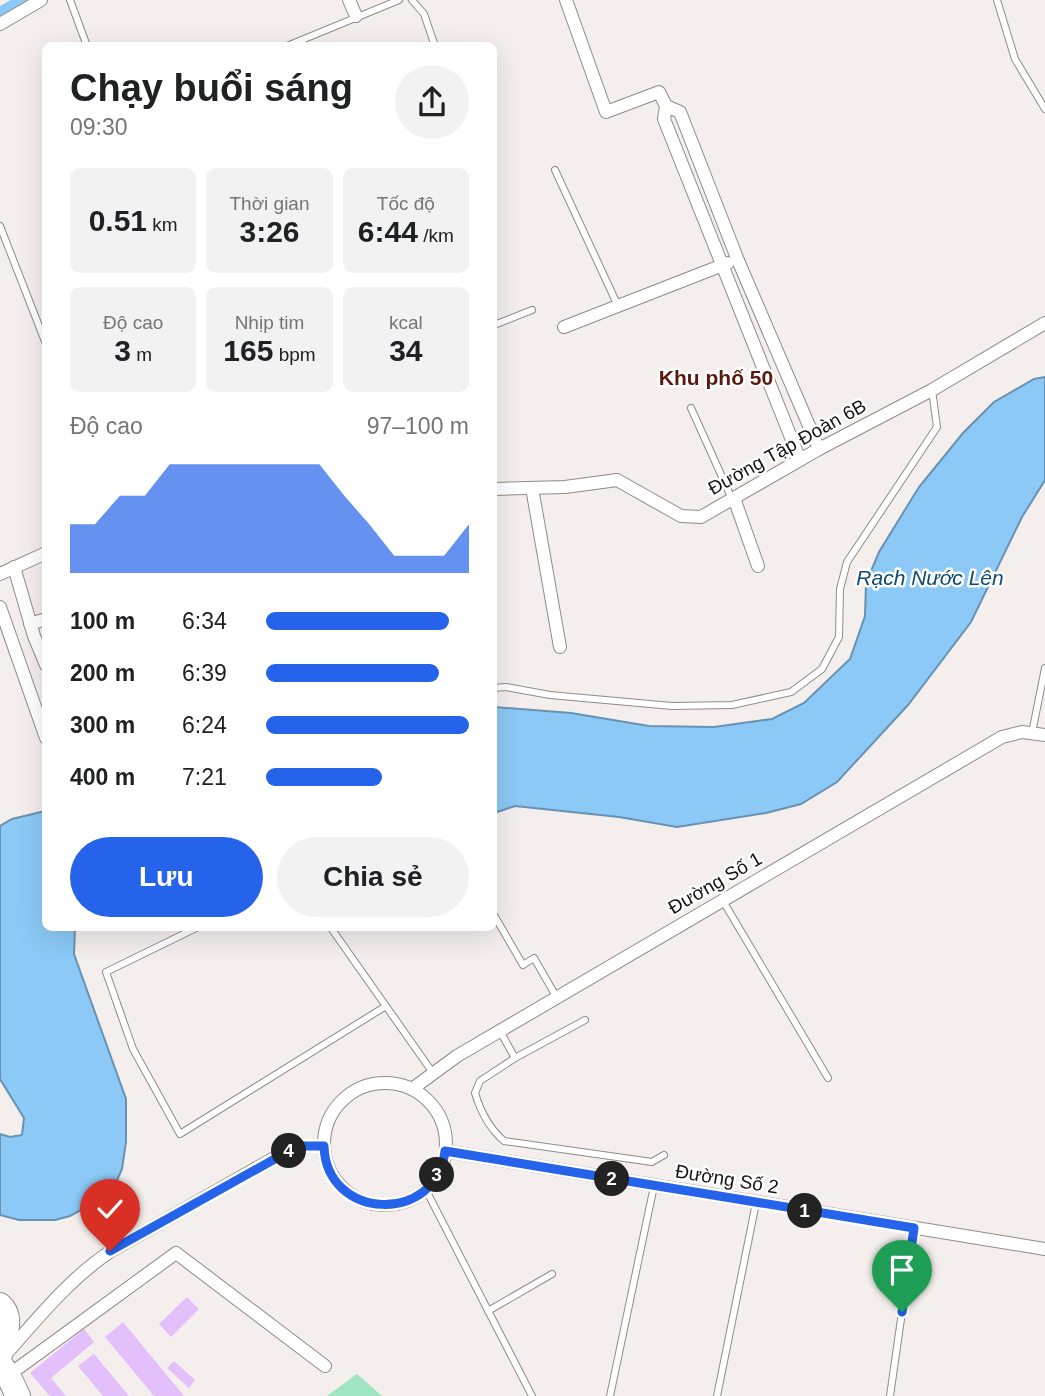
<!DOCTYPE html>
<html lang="vi">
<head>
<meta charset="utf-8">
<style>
	body { margin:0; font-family:Arial,sans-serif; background:#f2f2f2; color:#202124; height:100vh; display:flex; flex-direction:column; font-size:26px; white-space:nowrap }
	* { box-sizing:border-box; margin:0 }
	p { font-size:23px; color:#757577 }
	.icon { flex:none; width:38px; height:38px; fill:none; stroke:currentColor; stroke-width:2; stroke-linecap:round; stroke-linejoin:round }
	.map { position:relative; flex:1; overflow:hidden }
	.sheet { position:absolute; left:42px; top:42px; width:455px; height:889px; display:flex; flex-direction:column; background:#fff; border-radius:10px; box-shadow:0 7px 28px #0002 }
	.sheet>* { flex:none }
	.pin { position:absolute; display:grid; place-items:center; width:60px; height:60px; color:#fff; margin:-72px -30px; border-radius:50% 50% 50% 0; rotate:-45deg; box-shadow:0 0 7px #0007 }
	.pin .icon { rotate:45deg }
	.km { position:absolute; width:35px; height:35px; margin:-18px; border-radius:50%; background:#222; color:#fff; font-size:19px; line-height:35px; text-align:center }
	.round { display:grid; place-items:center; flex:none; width:74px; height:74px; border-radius:37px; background:#f2f2f2 }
	.head { display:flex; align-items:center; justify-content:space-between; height:119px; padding:0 28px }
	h1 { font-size:38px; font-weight:700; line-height:52px }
	.metrics { display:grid; grid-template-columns:repeat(3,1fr); gap:10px; height:119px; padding:7px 28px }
	.metrics div { display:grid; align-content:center; border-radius:10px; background:#f2f2f2; text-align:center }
	.metrics b { font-size:30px; font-weight:700 }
	.metrics small { font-size:19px; font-weight:400 }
	.metrics p { font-size:19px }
	.chart { height:196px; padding:14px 28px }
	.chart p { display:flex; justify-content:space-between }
	.chart svg { width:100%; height:126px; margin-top:7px; fill:#2563eb; opacity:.7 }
	.button { display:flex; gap:14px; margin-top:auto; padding:14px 28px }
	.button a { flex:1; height:80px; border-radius:42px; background:#2563eb; color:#fff; font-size:28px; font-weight:700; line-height:80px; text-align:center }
	.button a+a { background:#f2f2f2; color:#202124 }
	ul { padding:0 28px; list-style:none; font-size:23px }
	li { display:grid; grid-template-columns:112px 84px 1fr; align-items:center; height:52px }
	li i { height:18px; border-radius:9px; background:#2563eb }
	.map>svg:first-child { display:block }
	.green { fill:#a0e5c1 }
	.water { fill:#8cc9f6; stroke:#6892b2; stroke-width:2 }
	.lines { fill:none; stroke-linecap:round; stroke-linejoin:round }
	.canal { stroke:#8cc9f6; stroke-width:14 }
	.building { fill:#e3c0fb }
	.lane-casing { stroke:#908b89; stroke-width:8 }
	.street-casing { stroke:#908b89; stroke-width:14 }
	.highway-casing { stroke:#908b89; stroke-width:26 }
	.lane { stroke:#fff; stroke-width:6 }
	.street { stroke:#fff; stroke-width:12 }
	.highway { stroke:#fff; stroke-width:24 }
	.route-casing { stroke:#fff; stroke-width:14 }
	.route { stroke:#2563eb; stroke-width:9 }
	.labels { text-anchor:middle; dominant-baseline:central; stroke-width:5; stroke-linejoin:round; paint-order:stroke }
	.street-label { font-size:19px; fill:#151313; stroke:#fff }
	.neighbourhood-label { font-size:21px; font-weight:bold; fill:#5b180d; stroke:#fff }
	.water-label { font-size:21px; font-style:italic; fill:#0e4c70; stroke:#fff }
</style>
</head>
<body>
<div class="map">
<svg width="1045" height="1396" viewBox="0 0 1045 1396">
	<rect width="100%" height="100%" fill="#f4efed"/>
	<polygon class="green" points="357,1374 382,1396 327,1396"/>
	<g class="water">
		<polygon points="1045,377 1045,480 1022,517 971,622 908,705 837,782 801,804 766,813 677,827 619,817 515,806 494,813 494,707 571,713 649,726 714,727 772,719 804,703 850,659 865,616 866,583 879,552 919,487 963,433 994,402 1034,379"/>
		<polygon points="45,811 46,928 75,928 74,954 126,1099 126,1142 122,1169 114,1187 94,1203 70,1216 55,1220 19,1220 0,1215 0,1134 10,1137 22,1135 24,1118 0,1079 0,826 12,819"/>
	</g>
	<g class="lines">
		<polyline class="canal" points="0,14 25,0"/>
	</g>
	<g class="building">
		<polygon points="187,1297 199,1309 171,1337 159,1324"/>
		<polygon points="123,1322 184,1396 154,1396 105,1337"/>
		<polygon points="84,1329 94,1342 51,1378 66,1396 50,1396 30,1373"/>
		<polygon points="94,1354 129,1396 103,1396 78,1366"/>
		<polygon points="174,1361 195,1380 189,1388 167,1368"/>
	</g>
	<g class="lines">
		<defs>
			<g id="lane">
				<polyline points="70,0 87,46"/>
				<polyline points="412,0 424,14 435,46"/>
				<polyline points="997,0 1015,59 1045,109"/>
				<polyline points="287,46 399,0"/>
				<polyline points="555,170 618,306"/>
				<polyline points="0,226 46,344"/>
				<polyline points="494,325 532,310"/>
				<polyline points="691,408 732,499"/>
				<polyline points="494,688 506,687 550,695 672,706 732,705 791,692 822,669 839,637 840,589 847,562 937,427 932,390"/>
				<polyline points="1032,733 1045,668"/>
				<polyline points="723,901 828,1078"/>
				<polyline points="494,915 523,965 534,958 557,998"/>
				<polyline points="196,928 106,972 133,1049 180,1134 386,1006"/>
				<polyline points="331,928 433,1073"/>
				<path d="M585 1020 515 1058 480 1081 475 1093C480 1110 490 1129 504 1141L652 1162 664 1155"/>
				<polyline points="500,1031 515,1058"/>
				<polyline points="426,1190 532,1396"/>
				<polyline points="488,1311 552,1274"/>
				<polyline points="610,1396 654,1186"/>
				<polyline points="717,1396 756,1203"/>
				<polyline points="890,1396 914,1228"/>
			</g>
			<g id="street">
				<polyline points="349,0 356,16"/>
				<polyline points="566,0 606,112 659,92 666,106 664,119 800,460"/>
				<polyline points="0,24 41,0"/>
				<polyline points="666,106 680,112 737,258 819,449"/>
				<polyline points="564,327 728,263"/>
				<polyline points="532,488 560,647"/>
				<polyline points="494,489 565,487 617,480 681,516 701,517 819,449 932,390 1045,323"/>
				<polyline points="734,498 758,566"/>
				<polyline points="14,567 34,636 46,665"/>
				<polyline points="0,574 46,553"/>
				<polyline points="0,607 46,738"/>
				<polyline points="30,624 46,619"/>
				<circle cx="385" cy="1144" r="61"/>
				<polyline points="412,1089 457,1056 1002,737 1022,732 1045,735"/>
				<polyline points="445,1151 1045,1249"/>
				<path d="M6 1354C39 1317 69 1279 111 1251L283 1153 298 1146H324"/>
				<polyline points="6,1377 176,1253 325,1366"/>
			</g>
			<g id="highway">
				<path d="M0 1305C14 1317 4 1339 0 1355"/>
				<polyline points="0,1364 8,1375 18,1396"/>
			</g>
		</defs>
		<use href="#lane" class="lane-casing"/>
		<use href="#street" class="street-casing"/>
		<use href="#highway" class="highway-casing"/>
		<use href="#lane" class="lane"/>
		<use href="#street" class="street"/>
		<use href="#highway" class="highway"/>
	</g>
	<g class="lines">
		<defs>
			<path id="route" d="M110 1251 298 1146H324C326 1221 437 1225 445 1151L914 1228 902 1312"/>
		</defs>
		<use href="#route" class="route-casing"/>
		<use href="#route" class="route"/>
	</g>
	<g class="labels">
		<g class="street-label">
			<text transform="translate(787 447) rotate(-29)">Đường Tập Đoàn 6B</text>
			<text transform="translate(715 883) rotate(-30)">Đường Số 1</text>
			<text transform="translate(727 1179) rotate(9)">Đường Số 2</text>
		</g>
		<g class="neighbourhood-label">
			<text x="716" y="377">Khu phố 50</text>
		</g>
		<g class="water-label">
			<text x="930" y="577">Rạch Nước Lên</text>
		</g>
	</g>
</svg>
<div class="pin" style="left:902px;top:1312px;background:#1e9e55"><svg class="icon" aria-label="arrive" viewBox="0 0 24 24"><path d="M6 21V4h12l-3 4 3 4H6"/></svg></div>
<div class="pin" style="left:110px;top:1251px;background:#d93025"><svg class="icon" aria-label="check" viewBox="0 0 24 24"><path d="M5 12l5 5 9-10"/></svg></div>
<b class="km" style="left:805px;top:1211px">1</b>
<b class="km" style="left:612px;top:1179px">2</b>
<b class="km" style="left:437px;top:1175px">3</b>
<b class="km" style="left:289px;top:1151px">4</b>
<section class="sheet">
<div class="head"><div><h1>Chạy buổi sáng</h1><p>09:30</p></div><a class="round"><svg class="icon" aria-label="share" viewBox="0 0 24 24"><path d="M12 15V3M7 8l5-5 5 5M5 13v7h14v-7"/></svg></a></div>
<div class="metrics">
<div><b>0.51<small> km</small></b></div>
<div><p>Thời gian</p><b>3:26</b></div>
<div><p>Tốc độ</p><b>6:44<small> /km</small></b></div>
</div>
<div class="metrics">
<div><p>Độ cao</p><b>3<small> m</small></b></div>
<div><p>Nhịp tim</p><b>165<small> bpm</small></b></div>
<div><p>kcal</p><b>34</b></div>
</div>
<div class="chart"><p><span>Độ cao</span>97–100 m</p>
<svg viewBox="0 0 160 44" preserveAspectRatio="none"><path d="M0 44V27L10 27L20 17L30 17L40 6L50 6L60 6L70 6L80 6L90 6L100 6L110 17L120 27L130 38L140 38L150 38L160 27V44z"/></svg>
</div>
<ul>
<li><b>100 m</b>6:34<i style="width:90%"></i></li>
<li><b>200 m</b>6:39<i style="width:85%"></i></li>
<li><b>300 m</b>6:24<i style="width:100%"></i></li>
<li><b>400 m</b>7:21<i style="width:57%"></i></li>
</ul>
<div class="button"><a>Lưu</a><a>Chia sẻ</a></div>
</section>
</div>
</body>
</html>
